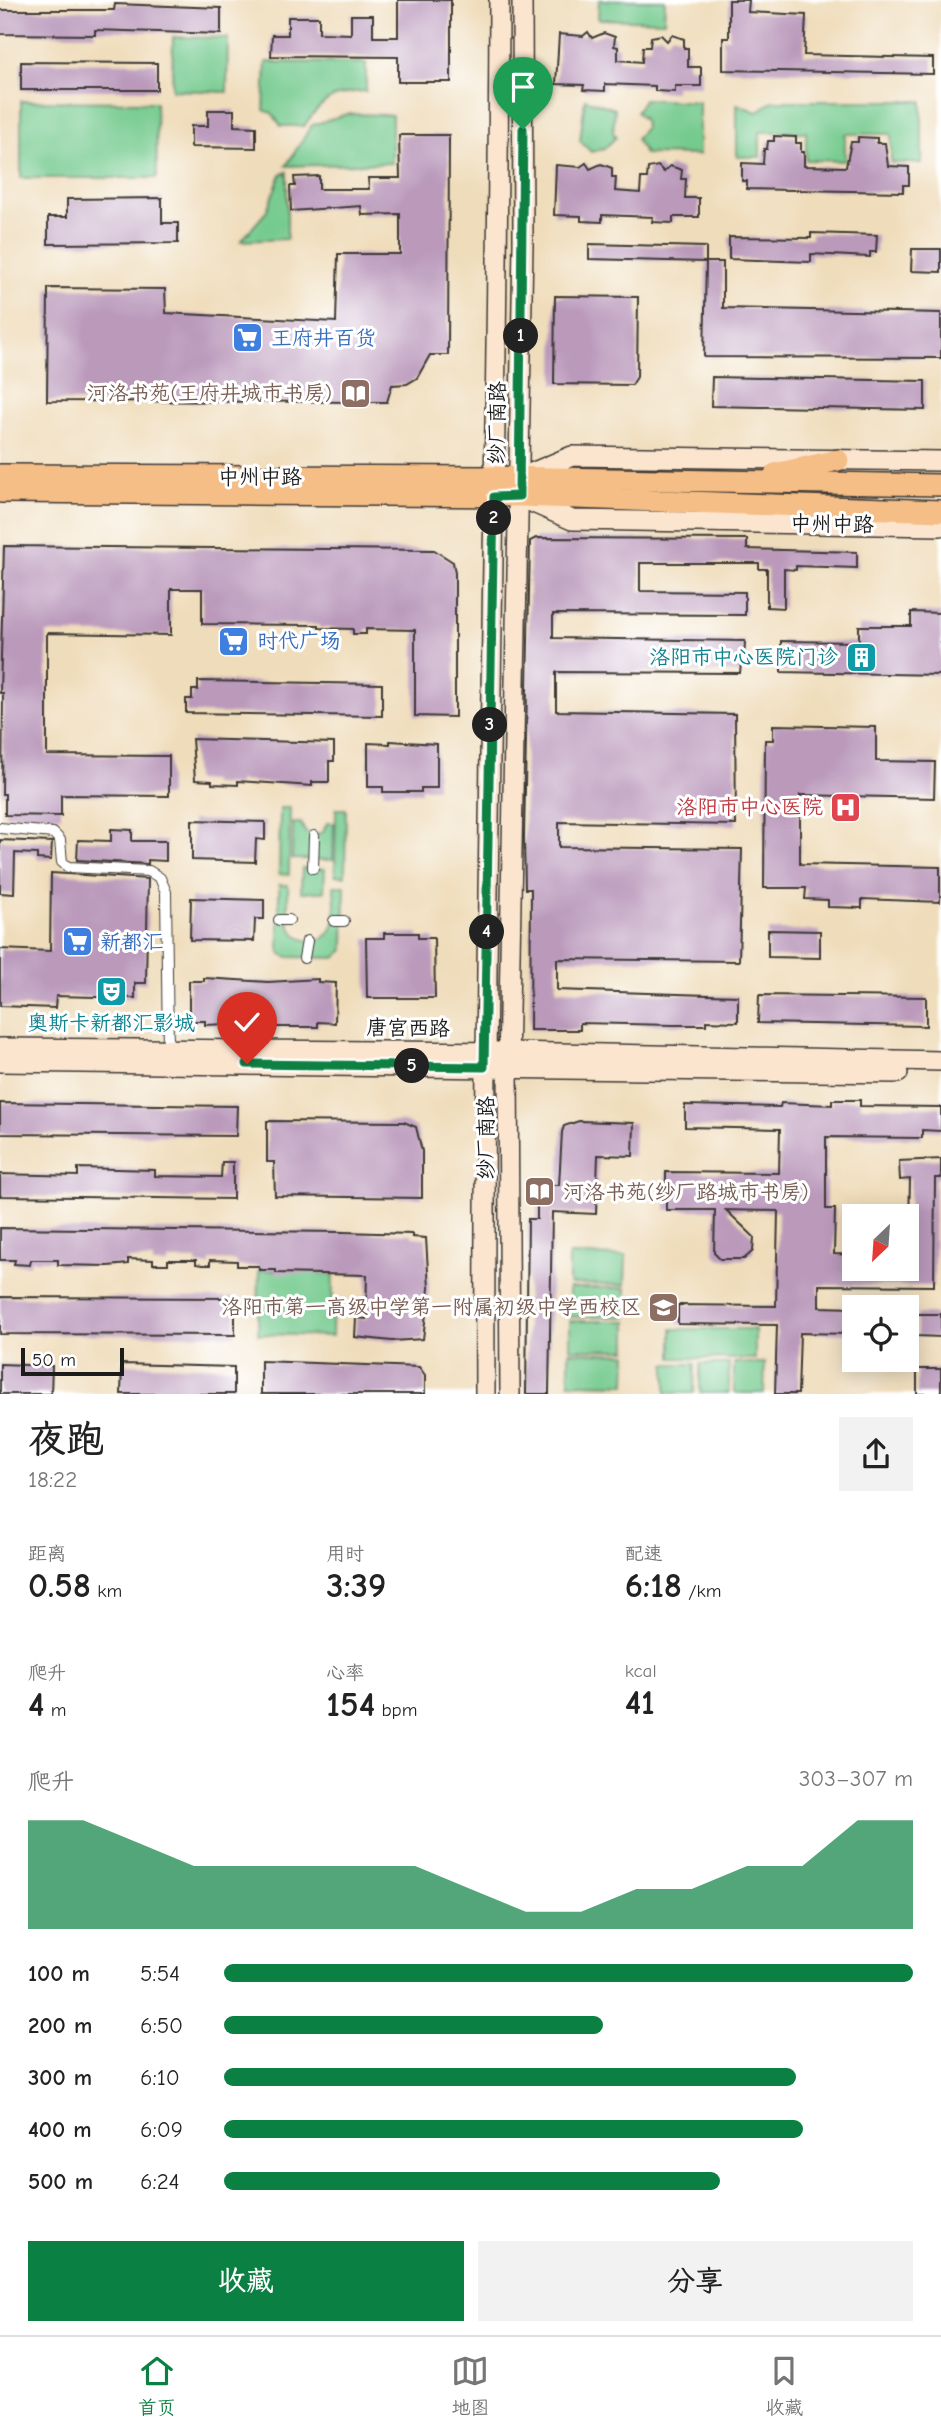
<!DOCTYPE html>
<html lang="zh">
<head>
<meta charset="utf-8">
<style>
	body { margin:0; font-family:"Comic Neue","LXGW WenKai TC",sans-serif; background:#f2f2f2; color:#222; height:100vh; display:flex; flex-direction:column; font-size:26px; white-space:nowrap }
	* { box-sizing:border-box; margin:0 }
	p { font-size:23px; color:#767676 }
	.icon { flex:none; width:38px; height:38px; fill:none; stroke:currentColor; stroke-width:2; stroke-linecap:round; stroke-linejoin:round }
	.map { position:relative; height:1394px; overflow:hidden }
	.side { display:flex; flex-direction:column; background:#fff; flex:1 }
	.side>* { flex:none }
	.needle { width:46px; rotate:205deg }
	.controls { position:absolute; left:842px; top:1204px; display:grid; gap:14px }
	.controls a { display:grid; place-items:center; width:77px; height:77px; border-radius:0px; background:#fff; box-shadow:0 4px 18px #0003; font-size:35px }
	.scale { position:absolute; left:21px; bottom:18px; width:103px; box-sizing:border-box; padding-left:7px; border:4px solid #1c1c1c; border-top:0; font-size:19px; line-height:24px; white-space:nowrap; color:#1c1c1c; -webkit-text-stroke:5px #fff; paint-order:stroke }
	.pin { position:absolute; display:grid; place-items:center; width:60px; height:60px; color:#fff; margin:-72px -30px; border-radius:50% 50% 50% 0; rotate:-45deg; box-shadow:0 0 7px #0007 }
	.pin .icon { rotate:45deg }
	.km { position:absolute; width:35px; height:35px; margin:-18px; border-radius:50%; background:#222; color:#fff; font-size:19px; line-height:35px; text-align:center }
	.round { display:grid; place-items:center; flex:none; width:74px; height:74px; border-radius:0px; background:#f2f2f2 }
	.summary { display:flex; align-items:center; justify-content:space-between; height:119px; padding:0 28px }
	h1 { font-size:38px; font-weight:700; line-height:52px }
	.stats { display:grid; grid-template-columns:repeat(3,1fr); gap:10px; height:119px; padding:7px 28px }
	.stats div { display:grid; align-content:center }
	.stats b { font-size:35px; font-weight:700 }
	.stats small { font-size:19px; font-weight:400 }
	.stats p { font-size:19px }
	.chart { height:196px; padding:14px 28px }
	.chart p { display:flex; justify-content:space-between }
	.chart svg { width:100%; height:126px; margin-top:7px; fill:#0b8043; opacity:.7 }
	.button { display:flex; gap:14px; margin-top:auto; padding:14px 28px }
	.button a { flex:1; height:80px; border-radius:0px; background:#0b8043; color:#fff; font-size:28px; font-weight:700; line-height:80px; text-align:center }
	.button a+a { background:#f2f2f2; color:#222 }
	ul { padding:0 28px; list-style:none; font-size:23px }
	li { display:grid; grid-template-columns:112px 84px 1fr; align-items:center; height:52px }
	li i { height:18px; border-radius:9px; background:#0b8043 }
	.tabs { display:flex; justify-content:space-around; align-items:center; height:98px; border-top:2px solid #e0e0e0; background:#fff; font-size:19px; color:#767676 }
	.tabs a { display:grid; justify-items:center; gap:4px }
	.tabs .active { color:#0b8043 }
	.map>svg:first-child { display:block }
	.green { fill:#75ca8e; stroke:#487355; stroke-width:2 }
	.building { fill:#ba99bb }
	.lines { fill:none; stroke-linecap:round; stroke-linejoin:round }
	.pedestrian-casing { stroke:#3c3934; stroke-width:12 }
	.secondary-casing { stroke:#3c3934; stroke-width:22 }
	.primary-casing { stroke:#3c3934; stroke-width:24 }
	.pedestrian { stroke:#fff; stroke-width:10 }
	.secondary { stroke:#fbe5cf; stroke-width:19 }
	.primary { stroke:#f6be87; stroke-width:21 }
	.route-casing { stroke:#fff; stroke-width:14 }
	.route { stroke:#0b8043; stroke-width:9 }
	.labels { text-anchor:middle; dominant-baseline:central; stroke-width:6; stroke-linejoin:round; paint-order:stroke }
	.shop-label { font-size:21px; fill:#366cbe; stroke:#fff; text-anchor:start }
	.education-label { font-size:21px; fill:#785e54; stroke:#fff; text-anchor:end }
	.street-label { font-size:21px; fill:#1c1c1c; stroke:#fff }
	.culture-label { font-size:21px; fill:#0d838f; stroke:#fff; text-anchor:end }
	.health-label { font-size:21px; fill:#be3a42; stroke:#fff; text-anchor:end }
</style>
</head>
<body>
<div class="map">
<svg width="941" height="1394" viewBox="0 0 941 1394">
	<rect width="100%" height="100%" fill="#fff"/>
	<filter id="ink" filterUnits="userSpaceOnUse"><feTurbulence type="fractalNoise" baseFrequency=".0143" numOctaves="2"/><feDisplacementMap in="SourceGraphic" scale="14" xChannelSelector="R" yChannelSelector="G"/><feConvolveMatrix kernelMatrix="1 2 1 2 8 2 1 2 1" color-interpolation-filters="sRGB"/></filter>
	<filter id="wash" filterUnits="userSpaceOnUse"><feTurbulence type="fractalNoise" baseFrequency=".00686" numOctaves="4" result="noise"/><feDisplacementMap in="SourceGraphic" scale="28" xChannelSelector="R" yChannelSelector="G"/><feGaussianBlur stdDeviation="1.57" result="paint"/><feColorMatrix in="noise" values="0 0 0 0 0 0 0 0 0 0 0 0 0 0 0 0 0 1.4 0 .05"/><feComposite in="paint" operator="in"/></filter>
	<g filter="url(#wash)">
		<rect width="100%" height="100%" fill="#efdcba"/>
		<g class="green">
			<polygon points="599,0 665,0 664,21 598,19"/>
			<polygon points="173,37 228,38 227,92 172,90"/>
			<path d="M266 62 366 63V91C333 93 324 98 304 126H281L272 113 264 110Z"/>
			<polygon points="585,99 615,109 613,132 616,137 604,149 591,152 580,141"/>
			<polygon points="644,99 699,102 699,155 645,154 636,139 645,127 644,120 636,112"/>
			<polygon points="21,101 156,102 157,178 21,178"/>
			<polygon points="773,101 922,101 922,163 891,163 891,134 845,134 845,161 806,160 806,132 760,132 760,157 737,157 737,104 757,112"/>
			<polygon points="347,114 392,115 392,163 286,166 312,125"/>
			<polygon points="287,172 287,239 241,241 266,212 281,174"/>
			<polygon points="280,808 290,808 289,875 279,874"/>
			<polygon points="336,809 346,809 345,876 335,875"/>
			<polygon points="293,823 301,823 305,832 314,836 323,832 327,823 334,823 333,860 292,859"/>
			<polygon points="302,868 325,869 324,892 301,892"/>
			<path d="M279 885H288C289 897 286 912 289 923 295 943 321 948 331 930 338 918 334 899 334 886H345L344 950 335 958 288 957 281 954 279 948Z"/>
			<polygon points="569,1255 626,1256 625,1285 569,1284"/>
			<polygon points="259,1270 333,1274 332,1336 258,1334"/>
			<rect x="569" y="1288" width="57" height="29"/>
			<polygon points="570,1321 627,1321 627,1350 570,1349"/>
			<polygon points="672,1329 755,1329 755,1359 672,1358"/>
			<polygon points="569,1352 627,1354 626,1384 569,1383"/>
			<polygon points="734,1363 765,1363 764,1393 734,1393"/>
			<polygon points="666,1364 695,1364 694,1393 666,1393"/>
			<rect x="700" y="1364" width="29" height="29"/>
		</g>
		<g id="blocks">
			<g class="building">
				<polygon points="398,0 451,0 451,82 398,82 398,57 271,56 272,35 288,35 288,17 319,17 319,33 351,34 351,15 373,15 373,37 398,37"/>
				<polygon points="729,0 749,0 748,12 806,15 804,55 933,58 933,74 723,70 723,38 729,38"/>
				<polygon points="115,4 221,8 221,34 95,30 95,35 0,34 0,10 114,10"/>
				<polygon points="588,32 592,38 604,33 615,37 614,46 618,47 618,60 642,62 643,47 650,47 651,37 661,35 667,41 672,35 684,39 684,48 688,48 688,67 701,67 701,86 675,86 675,92 655,91 655,86 605,84 605,91 583,90 584,85 556,84 559,34 583,36"/>
				<polygon points="21,62 157,63 157,90 21,90"/>
				<polygon points="208,110 234,110 234,126 256,127 256,148 191,147 191,126 208,126"/>
				<polygon points="399,135 449,135 448,355 430,355 417,378 407,384 392,385 387,402 47,401 48,288 165,289 166,313 336,322 338,254 400,254 400,214 362,215 361,206 291,211 290,186 295,186 294,177 319,176 319,189 369,189 368,178 400,178"/>
				<polygon points="774,136 796,137 796,143 801,143 801,152 804,152 804,166 846,167 851,142 858,142 858,137 877,138 877,143 885,143 888,166 909,167 909,185 903,185 903,192 747,189 747,181 742,181 742,163 763,164 764,149 767,149 768,141 774,141"/>
				<polygon points="586,163 590,169 601,164 612,168 612,177 616,177 615,191 640,193 641,178 647,178 648,168 658,166 664,172 670,166 682,170 681,179 686,179 685,198 699,198 699,217 673,217 673,223 652,222 653,217 602,215 602,222 581,221 581,216 554,215 556,165 580,167"/>
				<polygon points="162,198 162,223 178,223 178,243 48,244 48,217 67,217 67,199"/>
				<polygon points="811,233 877,235 876,252 870,252 870,257 811,254 811,262 729,259 729,237 811,238"/>
				<polygon points="589,244 706,247 706,262 589,259"/>
				<polygon points="912,249 941,249 941,272 911,271"/>
				<polygon points="706,262 723,262 723,308 941,313 941,358 704,357"/>
				<polygon points="555,296 638,297 637,377 632,385 554,384"/>
				<polygon points="712,377 925,381 925,410 711,406"/>
				<polygon points="536,538 747,539 747,549 857,552 857,568 796,566 796,570 784,569 784,608 767,607 767,569 759,569 759,563 640,563 640,591 745,592 745,615 553,614 553,638 745,641 744,663 741,663 740,673 556,672 556,711 735,714 736,825 559,822 559,847 742,849 739,961 557,959 557,990 738,996 738,1022 706,1021 706,1025 673,1025 580,1023 580,1030 530,1030 531,889 525,889 524,837 530,541"/>
				<polygon points="4,546 434,550 453,562 455,573 455,717 415,716 415,630 366,629 366,634 353,634 353,629 319,628 319,625 202,624 202,589 171,589 171,635 47,633 47,755 169,756 169,796 61,795 61,816 5,815 5,794 2,794 3,693 0,693"/>
				<polygon points="911,612 941,613 941,675 781,672 781,641 859,642 859,626 911,626"/>
				<polygon points="198,681 382,684 382,716 186,713 186,699 192,699 192,690 198,690"/>
				<polygon points="773,725 876,727 876,761 935,762 934,798 800,795 800,864 940,867 940,902 862,899 862,908 828,907 828,900 805,899 806,888 764,888 765,740 773,740"/>
				<polygon points="192,739 334,743 334,761 329,761 329,782 312,782 312,786 238,781 238,785 212,784 212,781 195,780"/>
				<polygon points="390,741 437,744 437,788 421,788 421,792 383,792 383,787 368,787 368,743 390,744"/>
				<polygon points="192,820 265,822 265,840 256,839 255,862 192,860"/>
				<polygon points="111,829 132,830 132,841 166,841 166,861 148,860 148,864 77,860 78,840 111,841"/>
				<polygon points="0,840 52,842 51,860 37,859 37,854 15,853 14,894 0,893"/>
				<polygon points="51,873 148,879 146,983 135,983 135,998 56,996 55,1008 0,1006 0,949 50,951"/>
				<polygon points="191,898 264,900 264,919 255,919 254,941 190,940"/>
				<polygon points="768,930 820,931 820,958 768,957"/>
				<polygon points="384,933 418,933 418,938 434,938 435,998 367,998 366,938 384,938"/>
				<polygon points="204,978 268,982 318,979 318,982 336,983 335,1023 318,1022 318,1027 273,1027 273,1022 205,1025 205,1021 189,1021 189,981 204,981"/>
				<polygon points="759,995 926,997 926,1026 758,1023"/>
				<polygon points="832,1100 860,1100 860,1106 941,1107 941,1131 922,1130 922,1138 826,1137 826,1209 835,1209 834,1254 854,1255 854,1269 908,1269 910,1179 900,1180 899,1161 941,1159 941,1178 935,1178 934,1286 819,1285 819,1307 854,1308 854,1334 800,1333 798,1394 775,1394 777,1325 678,1324 678,1305 776,1306 778,1211 726,1210 754,1237 753,1251 744,1259 720,1259 714,1253 715,1210 666,1210 666,1172 779,1173 780,1129 685,1127 685,1105 780,1107 781,1103 832,1105"/>
				<polygon points="0,1103 237,1106 236,1136 0,1134"/>
				<polygon points="267,1121 404,1122 416,1127 422,1151 422,1198 275,1196 274,1162 267,1162"/>
				<polygon points="579,1121 634,1123 633,1156 598,1155 596,1214 552,1212 549,1394 526,1394 528,1219 537,1219 537,1185 559,1185 562,1132 564,1126"/>
				<polygon points="222,1162 233,1162 233,1199 0,1196 0,1174 78,1176 78,1168 155,1170 155,1176 221,1177"/>
				<polygon points="0,1228 342,1232 412,1234 412,1237 426,1238 429,1288 423,1339 392,1341 355,1337 356,1318 366,1319 367,1275 276,1273 276,1270 259,1270 259,1266 237,1266 237,1261 210,1260 210,1265 202,1265 196,1264 196,1260 168,1260 168,1264 153,1264 153,1260 128,1259 128,1264 108,1266 58,1265 58,1260 31,1260 30,1265 14,1264 15,1260 0,1260"/>
				<polygon points="0,1297 235,1298 235,1335 0,1334"/>
				<polygon points="917,1314 941,1314 941,1337 917,1336"/>
				<polygon points="261,1361 419,1367 425,1375 425,1394 261,1394"/>
				<polygon points="0,1364 52,1366 51,1394 0,1394"/>
				<polygon points="122,1364 234,1367 234,1394 121,1394"/>
				<rect x="917" y="1369" width="24" height="25"/>
			</g>
		</g>
	</g>
	<g filter="url(#ink)">
		<use href="#blocks" fill-opacity="0" stroke="#3c3934" stroke-width="2"/>
		<g class="lines">
			<defs>
				<g id="pedestrian">
					<polyline points="0,828 53,833 60,840 62,862 68,867 149,871 160,878 166,892 168,1052"/>
					<polyline points="313,868 314,836"/>
					<polyline points="279,920 289,920"/>
					<polyline points="334,921 344,921"/>
					<polyline points="304,958 307,941"/>
				</g>
				<g id="secondary">
					<polyline points="520,478 572,456 941,461"/>
					<polyline points="520,497 572,520 941,526"/>
					<polyline points="0,1048 509,1052 941,1061"/>
					<polyline points="0,1062 898,1073"/>
					<path d="M485 1394C483 929 498 465 499 0"/>
					<polyline points="510,1394 508,1067 523,244 522,0"/>
				</g>
				<g id="primary">
					<polyline points="775,474 838,460"/>
					<polyline points="0,475 495,477 941,485"/>
					<polyline points="0,492 519,496 941,511"/>
				</g>
			</defs>
			<use href="#pedestrian" class="pedestrian-casing"/>
			<use href="#secondary" class="secondary-casing"/>
			<use href="#primary" class="primary-casing"/>
			<use href="#pedestrian" class="pedestrian"/>
			<use href="#secondary" class="secondary"/>
			<use href="#primary" class="primary"/>
		</g>
	</g>
	<g class="lines" filter="url(#ink)">
		<defs>
			<polyline id="route" points="247,1064 484,1067 494,497 519,496 523,129"/>
		</defs>
		<use href="#route" class="route-casing"/>
		<use href="#route" class="route"/>
	</g>
	<defs>
		<symbol id="supermarket-square" viewBox="-11 -11 22 22"><rect x="-9" y="-9" width="18" height="18" rx="4" fill="#3f7fe0" stroke="#fff"/><path d="M-6-5.5h2.5l.6 2H6L4.5 2H-2.5L-4.4-4H-6ZM-1.5 3.2a1.3 1.3 0 1 0 .1 0ZM3 3.2a1.3 1.3 0 1 0 .1 0Z" fill="#fff"/></symbol>
		<symbol id="library-square" viewBox="-11 -11 22 22"><rect x="-9" y="-9" width="18" height="18" rx="4" fill="#8d6e63" stroke="#fff"/><path d="M-6-4Q-3-5.5-.7-3.5V5Q-3 3-6 4ZM6-4Q3-5.5 .7-3.5V5Q3 3 6 4Z" fill="#fff"/></symbol>
		<symbol id="building-square" viewBox="-11 -11 22 22"><rect x="-9" y="-9" width="18" height="18" rx="4" fill="#0f9aa8" stroke="#fff"/><path d="M-4-6H4V6H1V3H-1V6H-4ZM-2.5-4.3h1.7v1.8h-1.7ZM.8-4.3h1.7v1.8H.8ZM-2.5-1h1.7V.8h-1.7ZM.8-1h1.7V.8H.8Z" fill="#fff"/></symbol>
		<symbol id="hospital-square" viewBox="-11 -11 22 22"><rect x="-9" y="-9" width="18" height="18" rx="4" fill="#e0444e" stroke="#fff"/><path d="M-5-5h3v3.5h4V-5h3V5h-3V1.5h-4V5h-3Z" fill="#fff"/></symbol>
		<symbol id="theatre-square" viewBox="-11 -11 22 22"><rect x="-9" y="-9" width="18" height="18" rx="4" fill="#0f9aa8" stroke="#fff"/><path d="M-5-5.5Q0-4 5-5.5V0Q5 5 0 6Q-5 5-5 0ZM-3.3-2.5H-1v1.5H-3.3ZM1-2.5H3.3v1.5H1ZM-2.8 1Q0 5.5 2.8 1Z" fill="#fff"/></symbol>
		<symbol id="school-square" viewBox="-11 -11 22 22"><rect x="-9" y="-9" width="18" height="18" rx="4" fill="#8d6e63" stroke="#fff"/><path d="M0-5L7-2L0 1L-7-2ZM-4 1L0 2.5L4 1V4Q0 6-4 4Z" fill="#fff"/></symbol>
	</defs>
	<g fill-rule="evenodd">
		<use href="#supermarket-square" x="230" y="320" width="35" height="35"/>
		<use href="#library-square" x="338" y="376" width="35" height="35"/>
		<use href="#supermarket-square" x="216" y="624" width="35" height="35"/>
		<use href="#building-square" x="844" y="640" width="35" height="35"/>
		<use href="#hospital-square" x="828" y="790" width="35" height="35"/>
		<use href="#supermarket-square" x="60" y="924" width="35" height="35"/>
		<use href="#theatre-square" x="94" y="974" width="35" height="35"/>
		<use href="#library-square" x="522" y="1174" width="35" height="35"/>
		<use href="#school-square" x="646" y="1290" width="35" height="35"/>
	</g>
	<g class="labels">
		<g class="shop-label">
			<text x="271" y="338">王府井百货</text>
			<text x="257" y="641">时代广场</text>
			<text x="100" y="942">新都汇</text>
		</g>
		<g class="education-label">
			<text x="332" y="393">河洛书苑(王府井城市书房)</text>
			<text x="563" y="1192" text-anchor="start">河洛书苑(纱厂路城市书房)</text>
			<text x="641" y="1307">洛阳市第一高级中学第一附属初级中学西校区</text>
		</g>
		<g class="street-label">
			<text transform="translate(497 423) rotate(-89)">纱厂南路</text>
			<text x="260" y="477">中州中路</text>
			<text transform="translate(832 524) rotate(1)">中州中路</text>
			<text transform="translate(408 1028) rotate(1)">唐宫西路</text>
			<text transform="translate(486 1138) rotate(-90)">纱厂南路</text>
		</g>
		<g class="culture-label">
			<text x="838" y="657">洛阳市中心医院门诊</text>
			<text x="111" y="1023" text-anchor="middle">奥斯卡新都汇影城</text>
		</g>
		<g class="health-label">
			<text x="823" y="807">洛阳市中心医院</text>
		</g>
	</g>
</svg>
<div class="controls">
<a><svg class="needle" viewBox="-14 -14 28 28"><path d="M0-13l5 13h-10z" fill="#e53935"/><path d="M0 13l5-13h-10z" fill="#767676"/></svg></a>
<a><svg class="icon" aria-label="locate" viewBox="0 0 24 24"><circle cx="12" cy="12" r="6"/><path d="M12 2v4M12 18v4M2 12h4M18 12h4"/></svg></a>
</div>
<div class="scale">50 m</div>
<div class="pin" style="left:523px;top:129px;background:#1e9e55"><svg class="icon" aria-label="arrive" viewBox="0 0 24 24"><path d="M6 21V4h12l-3 4 3 4H6"/></svg></div>
<div class="pin" style="left:247px;top:1064px;background:#d93025"><svg class="icon" aria-label="check" viewBox="0 0 24 24"><path d="M5 12l5 5 9-10"/></svg></div>
<b class="km" style="left:521px;top:336px">1</b>
<b class="km" style="left:494px;top:518px">2</b>
<b class="km" style="left:490px;top:725px">3</b>
<b class="km" style="left:487px;top:932px">4</b>
<b class="km" style="left:412px;top:1066px">5</b>
</div>
<section class="side">
<div class="summary"><div><h1>夜跑</h1><p>18:22</p></div><a class="round"><svg class="icon" aria-label="share" viewBox="0 0 24 24"><path d="M12 15V3M7 8l5-5 5 5M5 13v7h14v-7"/></svg></a></div>
<div class="stats">
<div><p>距离</p><b>0.58<small> km</small></b></div>
<div><p>用时</p><b>3:39</b></div>
<div><p>配速</p><b>6:18<small> /km</small></b></div>
</div>
<div class="stats">
<div><p>爬升</p><b>4<small> m</small></b></div>
<div><p>心率</p><b>154<small> bpm</small></b></div>
<div><p>kcal</p><b>41</b></div>
</div>
<div class="chart"><p><span>爬升</span>303–307 m</p>
<svg viewBox="0 0 160 44" preserveAspectRatio="none"><path d="M0 44V6L10 6L20 14L30 22L40 22L50 22L60 22L70 22L80 30L90 38L100 38L110 30L120 30L130 22L140 22L150 6L160 6V44z"/></svg>
</div>
<ul>
<li><b>100 m</b>5:54<i style="width:100%"></i></li>
<li><b>200 m</b>6:50<i style="width:55%"></i></li>
<li><b>300 m</b>6:10<i style="width:83%"></i></li>
<li><b>400 m</b>6:09<i style="width:84%"></i></li>
<li><b>500 m</b>6:24<i style="width:72%"></i></li>
</ul>
<div class="button"><a>收藏</a><a>分享</a></div>
</section>
<nav class="tabs">
<a class="active"><svg class="icon" aria-label="home" viewBox="0 0 24 24"><path d="M3 11l9-7 9 7M6 9v11h12V9"/></svg>首页</a>
<a><svg class="icon" aria-label="map" viewBox="0 0 24 24"><path d="M3 6l6-2 6 2 6-2v14l-6 2-6-2-6 2zM9 4v14M15 6v14"/></svg>地图</a>
<a><svg class="icon" aria-label="saved" viewBox="0 0 24 24"><path d="M7 4h10v16l-5-4-5 4z"/></svg>收藏</a>
</nav>
</body>
</html>
